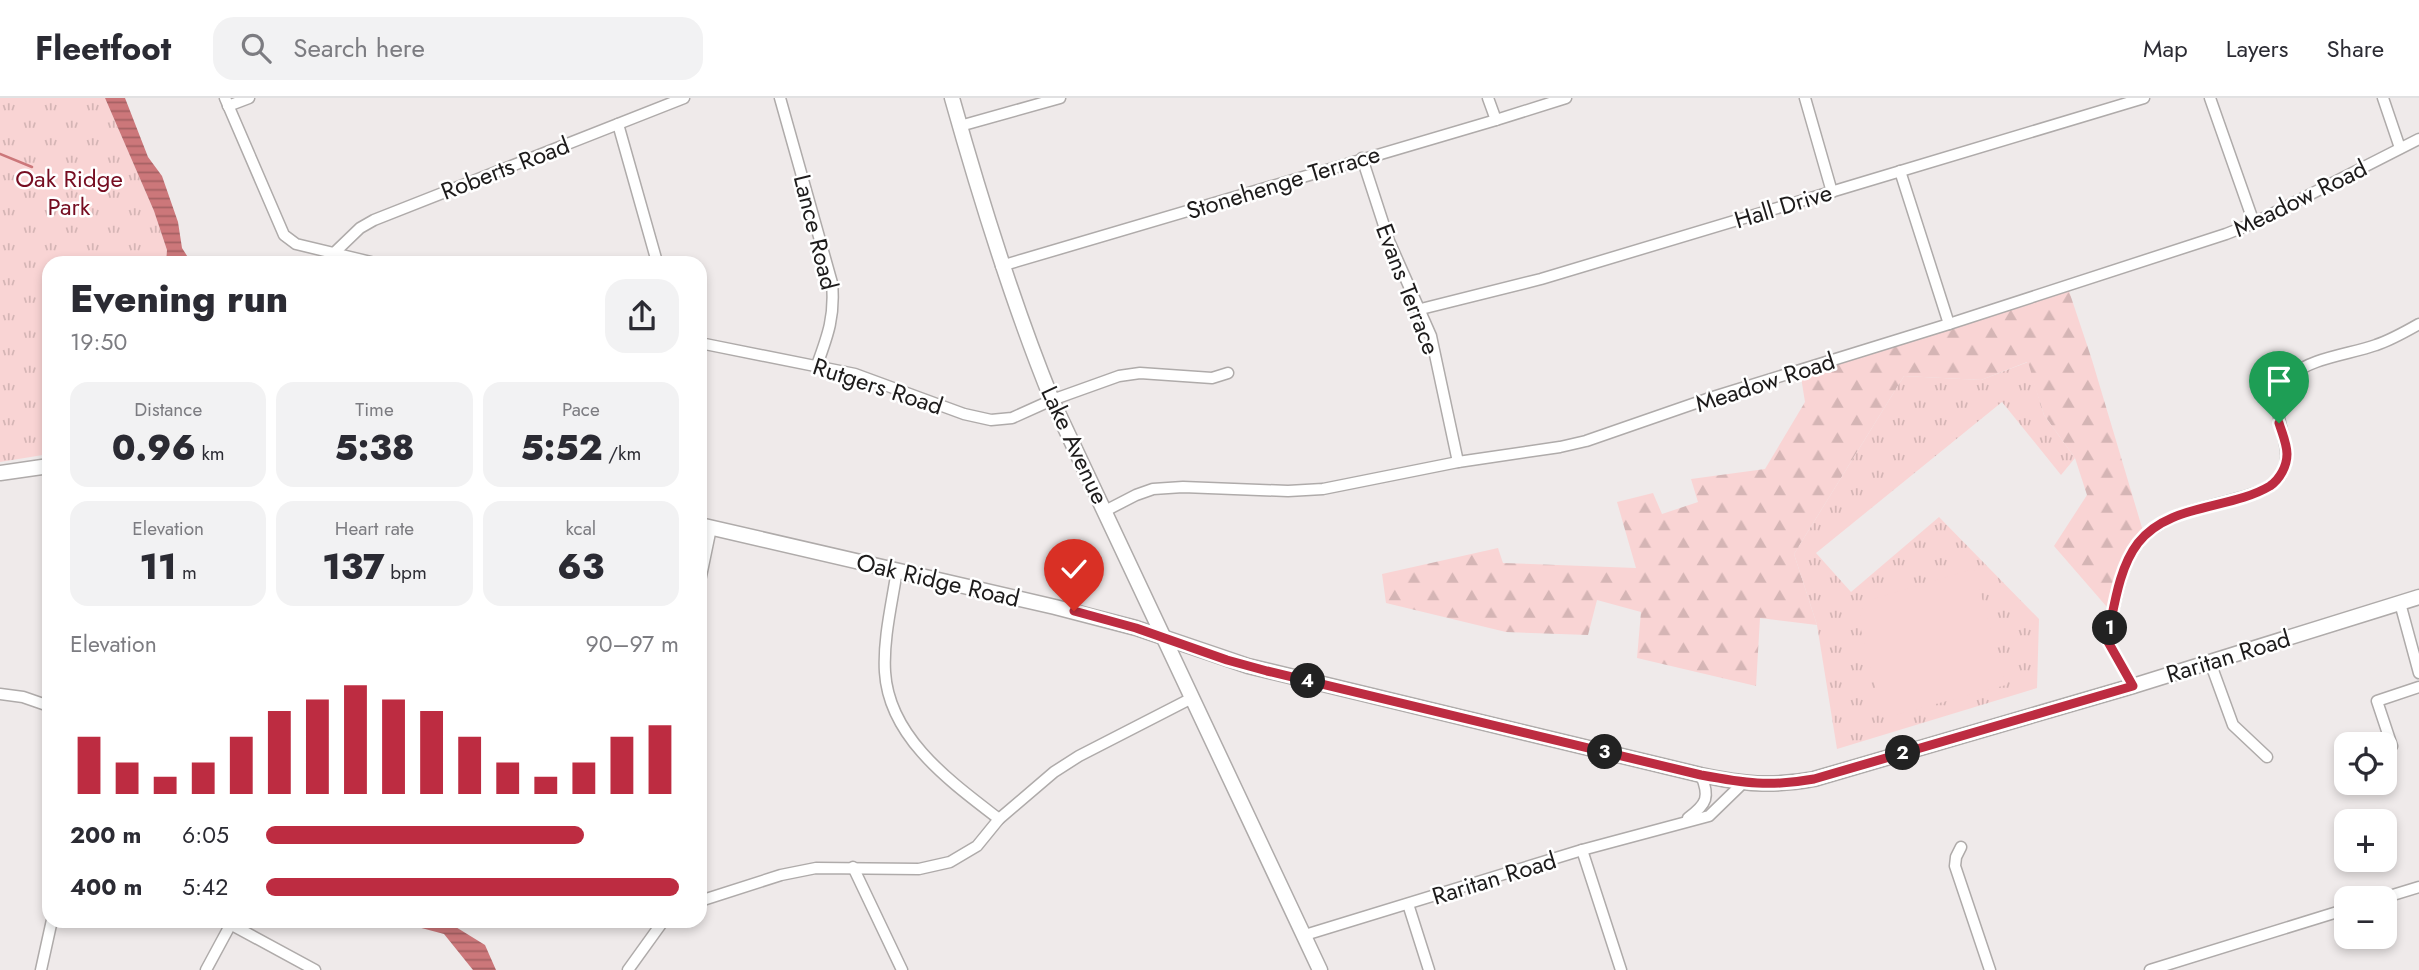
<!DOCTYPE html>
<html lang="en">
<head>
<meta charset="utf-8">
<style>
	body { margin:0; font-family:Jost,sans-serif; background:#f2f2f3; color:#2b2b33; height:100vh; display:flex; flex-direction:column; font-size:26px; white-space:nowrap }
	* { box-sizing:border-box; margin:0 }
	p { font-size:23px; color:#7c7c81 }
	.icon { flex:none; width:38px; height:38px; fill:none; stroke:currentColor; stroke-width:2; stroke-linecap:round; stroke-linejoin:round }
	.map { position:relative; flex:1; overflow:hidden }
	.side { position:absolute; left:42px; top:158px; width:665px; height:672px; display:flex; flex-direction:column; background:#fff; border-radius:21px; box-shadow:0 4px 10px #0003 }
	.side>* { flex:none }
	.buttons { position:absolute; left:2334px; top:634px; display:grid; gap:14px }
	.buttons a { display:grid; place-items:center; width:63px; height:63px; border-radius:14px; background:#fff; box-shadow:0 4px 10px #0003; font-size:35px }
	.pin { position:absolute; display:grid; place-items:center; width:60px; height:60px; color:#fff; margin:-72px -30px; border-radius:50% 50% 50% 0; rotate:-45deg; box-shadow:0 0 7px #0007 }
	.pin .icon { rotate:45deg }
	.km { position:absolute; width:35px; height:35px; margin:-18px; border-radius:50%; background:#222; color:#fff; font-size:19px; line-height:35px; text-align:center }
	.round { display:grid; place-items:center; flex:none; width:74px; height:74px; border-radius:21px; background:#f2f2f3 }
	.summary { display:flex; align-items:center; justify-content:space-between; height:119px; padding:0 28px }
	h1 { font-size:38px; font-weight:800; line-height:52px }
	.stats { display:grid; grid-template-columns:repeat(3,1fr); gap:10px; height:119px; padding:7px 28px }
	.stats div { display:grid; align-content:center; border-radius:18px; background:#f2f2f3; text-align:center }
	.stats b { font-size:35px; font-weight:800 }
	.stats small { font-size:19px; font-weight:400 }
	.stats p { font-size:19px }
	.chart { height:196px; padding:14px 28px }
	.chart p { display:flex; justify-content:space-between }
	.chart svg { width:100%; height:126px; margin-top:7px; stroke:#bd2c41; stroke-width:6 }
	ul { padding:0 28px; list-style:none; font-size:23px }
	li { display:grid; grid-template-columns:112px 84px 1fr; align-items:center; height:52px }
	li i { height:18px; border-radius:9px; background:#bd2c41 }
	header { display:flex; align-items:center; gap:42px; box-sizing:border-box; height:98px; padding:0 35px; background:#fff; border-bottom:2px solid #e1e1e2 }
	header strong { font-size:33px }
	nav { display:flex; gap:38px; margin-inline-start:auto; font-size:24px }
	.search { width:490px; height:63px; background:#f2f2f3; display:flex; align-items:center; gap:18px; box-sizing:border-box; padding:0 24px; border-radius:21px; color:#7c7c81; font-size:26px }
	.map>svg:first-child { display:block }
	.forest { fill:url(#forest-firs) }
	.park { fill:url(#park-tufts) }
	.garden { fill:#f9d4d4 }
	.water { fill:url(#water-rules) }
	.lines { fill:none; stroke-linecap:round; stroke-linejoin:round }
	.stream { stroke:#cc777a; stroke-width:2.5 }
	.street-casing { stroke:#afabaa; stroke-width:13 }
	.secondary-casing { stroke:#afabaa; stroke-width:17 }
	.street { stroke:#fff; stroke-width:10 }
	.secondary { stroke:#fff; stroke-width:14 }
	.route-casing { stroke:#fff; stroke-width:14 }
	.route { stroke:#bd2c41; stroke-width:9 }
	.labels { text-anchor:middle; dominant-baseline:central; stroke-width:5; stroke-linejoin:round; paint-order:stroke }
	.street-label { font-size:24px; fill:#1d1b1b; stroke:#fff }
	.park-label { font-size:24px; fill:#760d21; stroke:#fff }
</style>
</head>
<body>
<header>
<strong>Fleetfoot</strong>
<div class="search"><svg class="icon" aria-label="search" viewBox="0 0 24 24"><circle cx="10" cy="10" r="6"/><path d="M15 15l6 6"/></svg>Search here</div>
<nav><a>Map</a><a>Layers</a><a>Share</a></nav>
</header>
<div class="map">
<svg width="2419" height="872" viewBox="0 0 2419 872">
	<defs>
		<pattern id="forest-firs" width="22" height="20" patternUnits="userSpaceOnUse" patternTransform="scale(1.75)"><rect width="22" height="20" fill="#f9d4d4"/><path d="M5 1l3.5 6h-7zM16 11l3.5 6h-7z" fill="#d5b5b5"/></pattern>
		<pattern id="park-tufts" width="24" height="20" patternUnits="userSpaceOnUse" patternTransform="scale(1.75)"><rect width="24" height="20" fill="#f9d4d4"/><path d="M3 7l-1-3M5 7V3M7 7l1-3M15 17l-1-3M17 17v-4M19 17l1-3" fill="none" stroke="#d5b5b5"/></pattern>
		<pattern id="water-rules" width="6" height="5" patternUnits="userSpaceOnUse" patternTransform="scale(1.75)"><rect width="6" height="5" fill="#cc777a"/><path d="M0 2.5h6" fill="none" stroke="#a56163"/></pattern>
	</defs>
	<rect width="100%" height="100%" fill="#efeaea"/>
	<polygon class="forest" points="2068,190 2092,262 2143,433 2113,516 2054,448 2087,397 2075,360 2044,317 2027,264 1981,282 1904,278 1794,456 1817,527 1760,520 1756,588 1637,560 1641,514 1597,502 1588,537 1506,534 1386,505 1382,476 1498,450 1503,465 1636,470 1617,404 1653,395 1662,416 1698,404 1691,381 1765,371 1805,304 1800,273"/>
	<g class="park">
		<polygon points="0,0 105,0 154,113 167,152 166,164 49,164 49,356 0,364"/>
		<polygon points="2028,264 2044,317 2075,360 2061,377 2002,304 1816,455 1851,494 1939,419 2039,521 2037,590 1837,651 1817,527 1794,456 1904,278 1981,282"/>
	</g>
	<polygon class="garden" points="1974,471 2006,587 1884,620 1859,524 1863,510 1874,501"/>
	<g class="water">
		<polygon points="105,0 125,0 148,59 162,78 178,124 182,150 191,164 166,164 167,152 154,113"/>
		<polygon points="395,823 446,823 485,847 496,872 473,872 444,836"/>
	</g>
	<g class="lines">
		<polyline class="stream" points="0,56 32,69"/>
		<defs>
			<g id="street">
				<polyline points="225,0 284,137 296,146 371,164"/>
				<path d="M780 0 832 185C835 218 828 237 817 267"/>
				<polyline points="1488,0 1496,22"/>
				<polyline points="1805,0 1832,94"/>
				<polyline points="2210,0 2254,125"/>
				<polyline points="2383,0 2400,50"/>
				<polyline points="228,8 249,0"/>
				<polyline points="618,26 657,164"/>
				<polyline points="960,28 1060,0"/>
				<polyline points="1362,60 1389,143 1431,238 1458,364"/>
				<polyline points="1900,73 1949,226"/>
				<polyline points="334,155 360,130 374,122 684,0"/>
				<polyline points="1001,168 1496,22 1566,0"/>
				<polyline points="1421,211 1541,181 2144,0"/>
				<polyline points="700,245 855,276 964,316 991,322 1012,320 1052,302 1119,278 1140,275 1212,280 1228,275"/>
				<polyline points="1105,413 1136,397 1153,391 1183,389 1288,393 1323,391 1458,364 1560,349 1586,343 1713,299 1949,226 2226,136 2254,125 2419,41"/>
				<path d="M897 472C892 505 883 541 885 574 889 640 951 684 999 721"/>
				<polyline points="700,483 711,430"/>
				<polyline points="2400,505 2419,575"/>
				<polyline points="2210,564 2233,627 2267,659"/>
				<path d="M2133 588 2107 542C2116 505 2119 455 2153 431 2174 415 2203 410 2228 403 2243 398 2265 395 2277 382 2306 350 2255 311 2291 278 2310 260 2351 256 2376 247 2391 242 2405 234 2419 226"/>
				<polyline points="0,596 23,599 49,608"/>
				<polyline points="2392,648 2377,603 2419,589"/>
				<path d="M1688 720C1707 706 1710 699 1701 677"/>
				<polyline points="1961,749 1956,759 1955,768 1990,872"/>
				<polyline points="1582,752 1621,872"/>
				<polyline points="853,769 902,872"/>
				<polyline points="2383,800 2419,789"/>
				<polyline points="700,803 781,777 816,770 919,771 950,764 977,748 999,721 1054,674 1079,658 1192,600"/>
				<polyline points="1408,806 1429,872"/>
				<polyline points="232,827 315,872"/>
				<polyline points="1305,837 1582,752 1709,718 1743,685"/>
				<polyline points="41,872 52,822"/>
				<polyline points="206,872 233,822"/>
				<polyline points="628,872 664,822"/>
				<polyline points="2150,872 2347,811"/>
			</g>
			<g id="secondary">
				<path d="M952 0C981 103 1012 204 1052 302L1320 872"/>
				<polyline points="0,375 49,368"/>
				<path d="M700 427 1055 509 1136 530 1248 568 1701 677C1744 686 1770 689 1814 681L2133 588 2419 499"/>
			</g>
		</defs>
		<use href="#street" class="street-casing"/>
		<use href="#secondary" class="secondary-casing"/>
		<use href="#street" class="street"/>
		<use href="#secondary" class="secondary"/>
	</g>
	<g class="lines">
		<defs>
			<path id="route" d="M1074 513 1136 530 1227 562 1267 573 1701 677C1744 685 1770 689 1814 681L2133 588 2107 542C2114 511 2118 471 2138 445 2169 405 2230 412 2270 388 2280 381 2287 368 2287 356 2287 346 2282 335 2279 325"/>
		</defs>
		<use href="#route" class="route-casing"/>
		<use href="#route" class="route"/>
	</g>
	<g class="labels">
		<g class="street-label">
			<text transform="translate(505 70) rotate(-21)">Roberts Road</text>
			<text transform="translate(1283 84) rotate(-17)">Stonehenge Terrace</text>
			<text transform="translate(2300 100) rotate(-26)">Meadow Road</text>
			<text transform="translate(1783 108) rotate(-17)">Hall Drive</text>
			<text transform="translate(816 134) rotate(76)">Lance Road</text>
			<text transform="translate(1408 191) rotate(69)">Evans Terrace</text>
			<text transform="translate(1765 284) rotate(-18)">Meadow Road</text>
			<text transform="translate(878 288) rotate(18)">Rutgers Road</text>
			<text transform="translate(1075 347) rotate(65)">Lake Avenue</text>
			<text transform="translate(938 482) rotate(13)">Oak Ridge Road</text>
			<text transform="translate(2228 558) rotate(-17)">Raritan Road</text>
			<text transform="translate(1494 780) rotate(-17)">Raritan Road</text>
		</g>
		<g class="park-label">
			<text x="69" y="80">Oak Ridge<tspan x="69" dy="28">Park</tspan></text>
		</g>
	</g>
</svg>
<div class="buttons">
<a><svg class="icon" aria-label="locate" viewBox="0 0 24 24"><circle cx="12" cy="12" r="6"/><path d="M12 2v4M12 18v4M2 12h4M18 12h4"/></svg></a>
<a>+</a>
<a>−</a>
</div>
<div class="pin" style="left:2279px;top:325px;background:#1e9e55"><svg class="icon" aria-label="arrive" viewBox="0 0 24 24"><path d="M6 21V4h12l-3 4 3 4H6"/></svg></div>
<div class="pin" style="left:1074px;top:513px;background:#d93025"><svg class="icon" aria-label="check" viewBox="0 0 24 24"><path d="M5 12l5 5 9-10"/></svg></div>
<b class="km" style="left:2110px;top:530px">1</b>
<b class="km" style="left:1903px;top:655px">2</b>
<b class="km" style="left:1605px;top:654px">3</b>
<b class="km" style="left:1308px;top:583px">4</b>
<section class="side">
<div class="summary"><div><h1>Evening run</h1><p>19:50</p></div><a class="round"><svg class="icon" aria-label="share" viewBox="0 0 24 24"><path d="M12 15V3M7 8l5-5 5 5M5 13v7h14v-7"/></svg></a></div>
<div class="stats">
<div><p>Distance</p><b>0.96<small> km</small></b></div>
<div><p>Time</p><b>5:38</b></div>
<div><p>Pace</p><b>5:52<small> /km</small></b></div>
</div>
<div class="stats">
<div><p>Elevation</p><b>11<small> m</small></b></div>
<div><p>Heart rate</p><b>137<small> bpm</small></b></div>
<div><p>kcal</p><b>63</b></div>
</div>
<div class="chart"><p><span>Elevation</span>90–97 m</p>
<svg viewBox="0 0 160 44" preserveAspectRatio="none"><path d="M5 44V24M15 44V33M25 44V38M35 44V33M45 44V24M55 44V15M65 44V11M75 44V6M85 44V11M95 44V15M105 44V24M115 44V33M125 44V38M135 44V33M145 44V24M155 44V20"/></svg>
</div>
<ul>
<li><b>200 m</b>6:05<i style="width:77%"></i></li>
<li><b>400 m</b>5:42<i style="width:100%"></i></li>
</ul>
</section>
</div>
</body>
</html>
